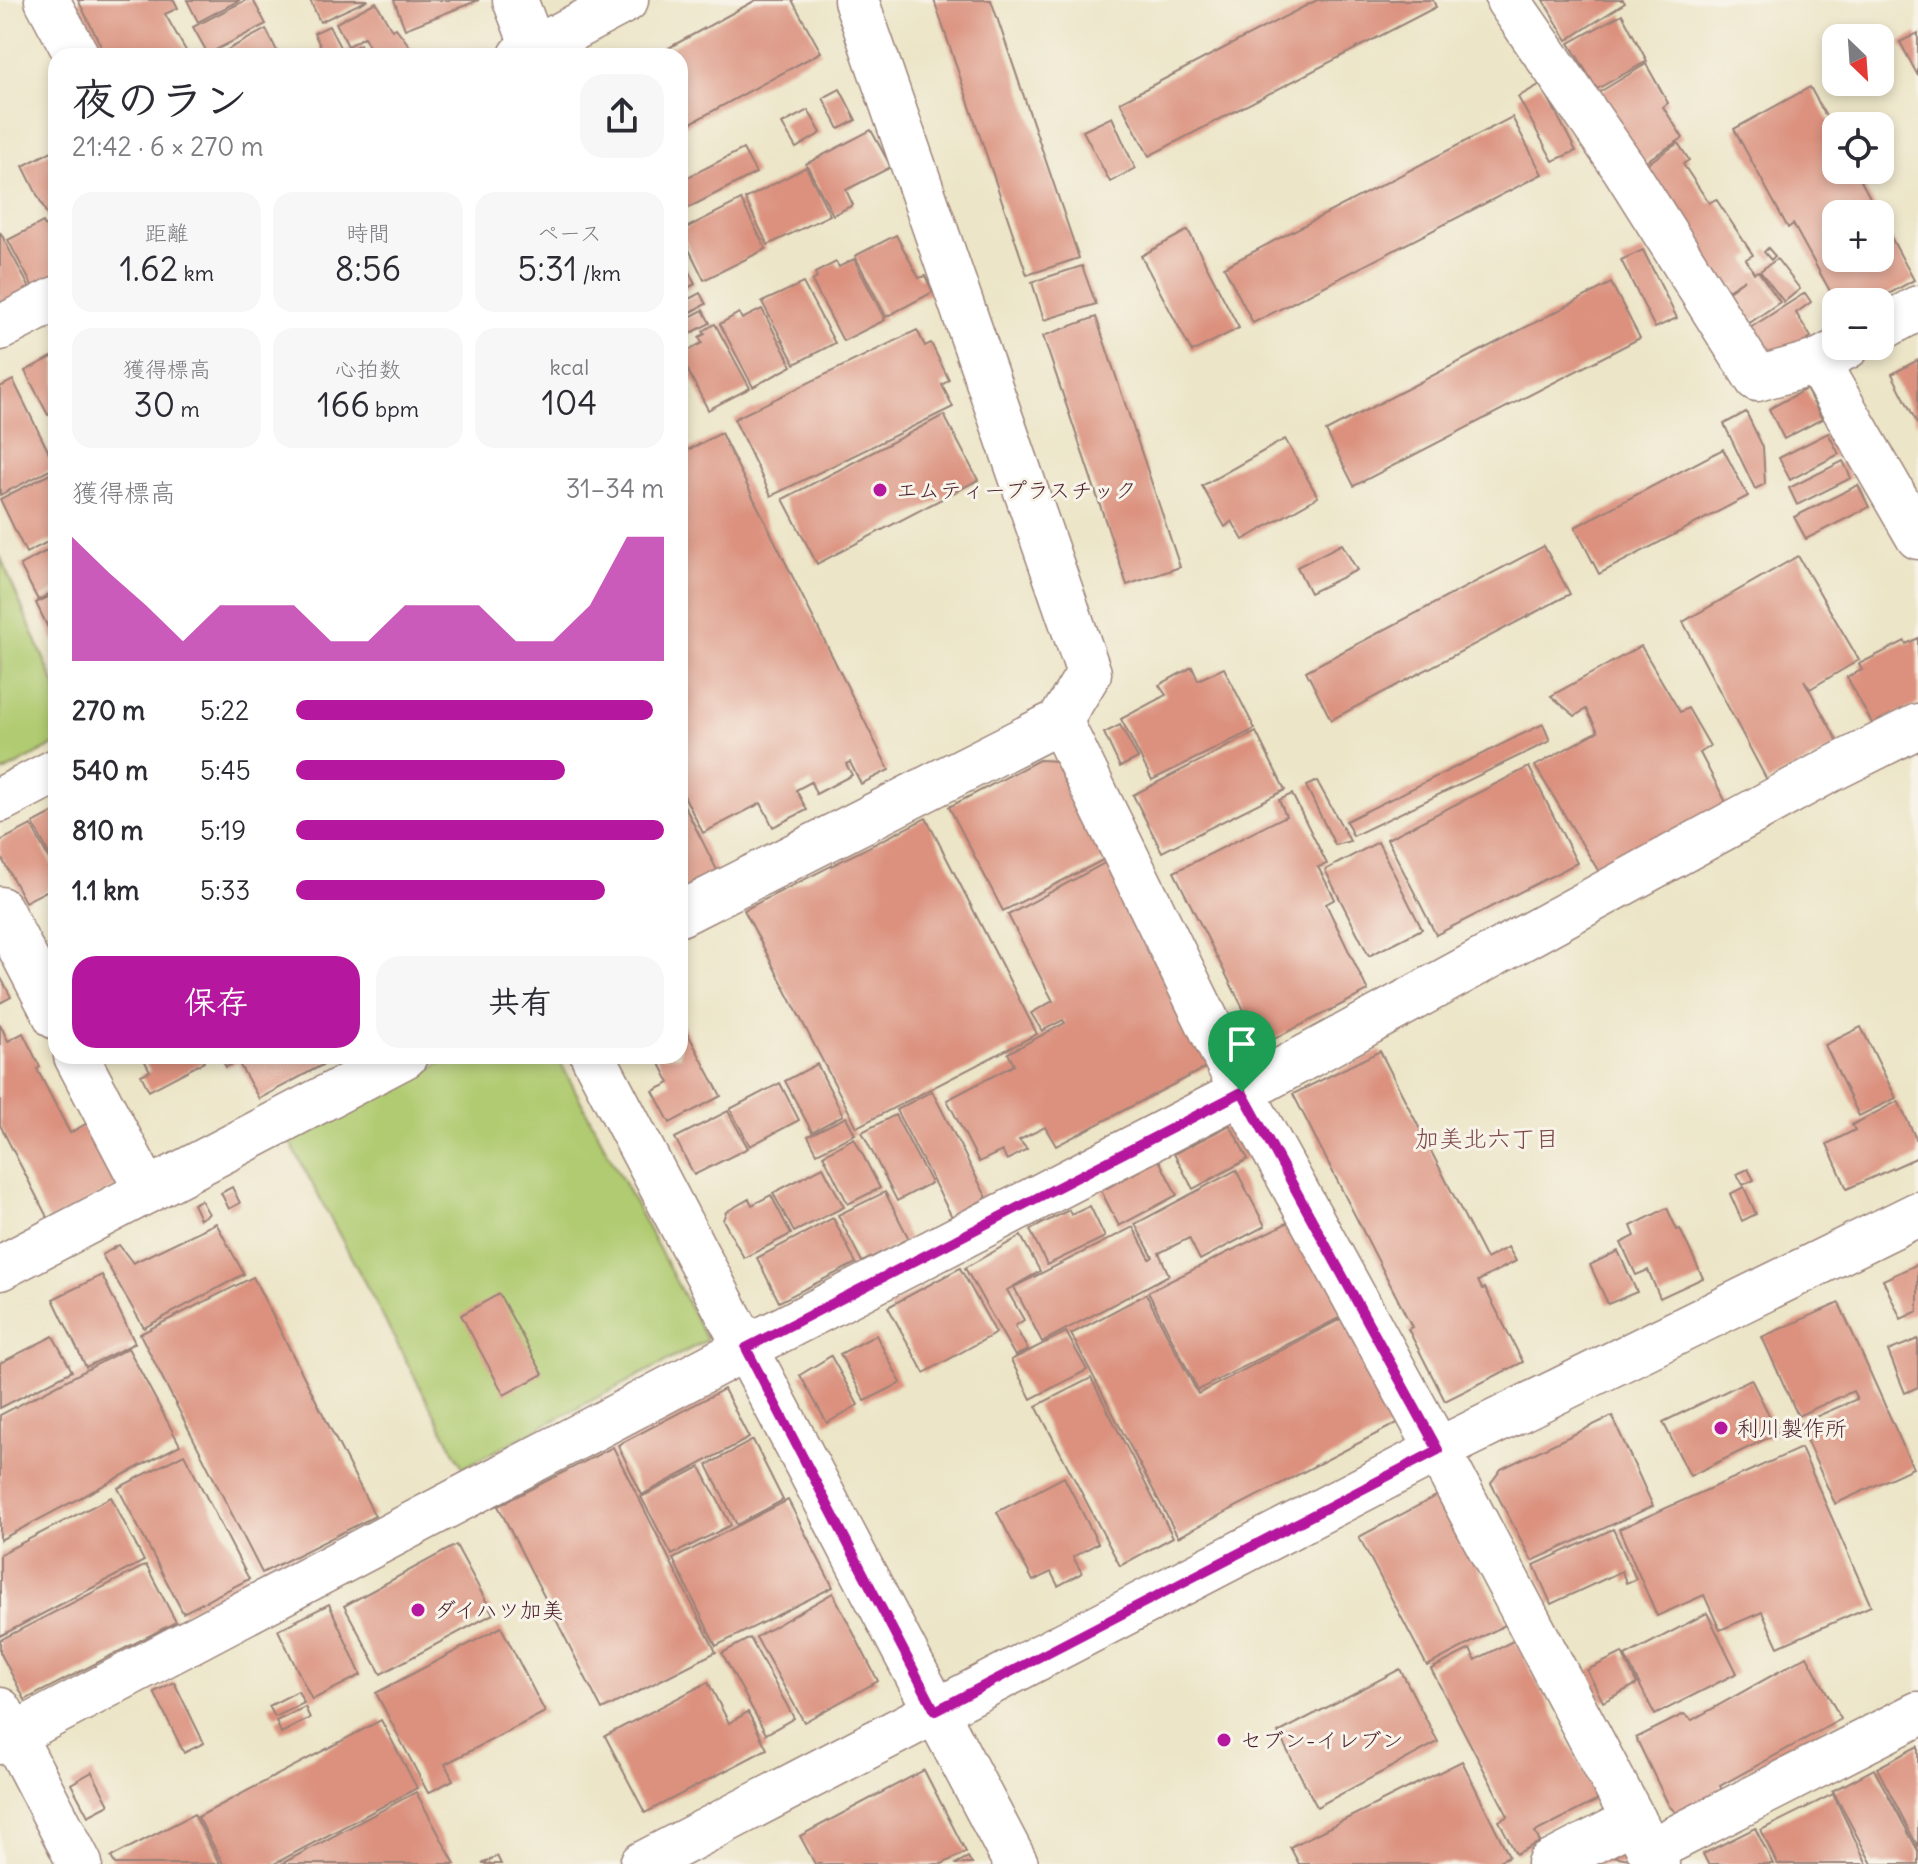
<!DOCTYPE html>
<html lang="ja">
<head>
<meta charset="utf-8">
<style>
	body { margin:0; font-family:Delius,"Klee One",sans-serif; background:#f7f7f7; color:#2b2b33; height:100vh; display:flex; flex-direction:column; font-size:30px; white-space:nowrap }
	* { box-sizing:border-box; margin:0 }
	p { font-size:26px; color:#7c7c81 }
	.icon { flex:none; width:44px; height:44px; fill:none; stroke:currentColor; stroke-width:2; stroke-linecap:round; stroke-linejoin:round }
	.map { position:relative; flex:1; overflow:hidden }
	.side { position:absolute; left:48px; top:48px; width:640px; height:1016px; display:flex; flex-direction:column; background:#fff; border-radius:24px; box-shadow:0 4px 12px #0003 }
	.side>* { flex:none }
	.needle { width:52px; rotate:155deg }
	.buttons { position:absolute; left:1822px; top:24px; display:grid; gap:16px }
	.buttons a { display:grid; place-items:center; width:72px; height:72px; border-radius:16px; background:#fff; box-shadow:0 4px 12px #0003; font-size:40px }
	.pin { position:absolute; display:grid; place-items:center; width:68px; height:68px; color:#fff; margin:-82px -34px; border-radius:50% 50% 50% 0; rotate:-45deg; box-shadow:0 0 8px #0007 }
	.pin .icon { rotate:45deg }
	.round { display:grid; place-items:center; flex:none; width:84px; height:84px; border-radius:24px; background:#f7f7f7 }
	.overview { display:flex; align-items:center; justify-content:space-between; height:136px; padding:0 24px }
	h1 { font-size:44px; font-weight:600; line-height:60px }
	.figures { display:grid; grid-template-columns:repeat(3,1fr); gap:12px; height:136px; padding:8px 24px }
	.figures div { display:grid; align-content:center; border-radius:20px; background:#f7f7f7; text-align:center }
	.figures b { font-size:34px; font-weight:600 }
	.figures small { font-size:22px; font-weight:400 }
	.figures p { font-size:22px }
	.chart { height:224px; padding:16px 24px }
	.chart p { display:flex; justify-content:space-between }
	.chart svg { width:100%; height:144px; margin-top:8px; fill:#b5179e; opacity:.7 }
	.action { display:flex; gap:16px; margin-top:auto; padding:16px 24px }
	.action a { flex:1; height:92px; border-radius:24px; background:#b5179e; color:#fff; font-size:32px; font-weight:600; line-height:92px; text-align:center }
	.action a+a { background:#f7f7f7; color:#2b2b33 }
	ul { padding:0 24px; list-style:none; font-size:26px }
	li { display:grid; grid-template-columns:128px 96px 1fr; align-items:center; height:60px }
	li i { height:20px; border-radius:10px; background:#b5179e }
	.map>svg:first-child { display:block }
	.green { fill:#b0cb71; stroke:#7d754e; stroke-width:2 }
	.building { fill:#db917e }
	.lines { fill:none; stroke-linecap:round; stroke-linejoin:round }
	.minor-casing { stroke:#9b8279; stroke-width:47 }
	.minor { stroke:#fff; stroke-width:44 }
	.route-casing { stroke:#fff; stroke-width:16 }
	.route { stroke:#b5179e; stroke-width:10 }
	.poi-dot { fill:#b5179e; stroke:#f7f3e8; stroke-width:3 }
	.labels { text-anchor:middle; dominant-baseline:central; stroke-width:6; stroke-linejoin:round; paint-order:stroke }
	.poi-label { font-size:22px; fill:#4a1f2b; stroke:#f7f3e8; text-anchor:start }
	.neighbourhood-label { font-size:24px; fill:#7d4748; stroke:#f7f3e8 }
</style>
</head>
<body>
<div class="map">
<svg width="1918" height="1864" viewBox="0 0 1918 1864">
	<rect width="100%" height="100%" fill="#f7f3e8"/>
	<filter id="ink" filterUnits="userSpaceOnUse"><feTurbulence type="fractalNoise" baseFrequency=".0125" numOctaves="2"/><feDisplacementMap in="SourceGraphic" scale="16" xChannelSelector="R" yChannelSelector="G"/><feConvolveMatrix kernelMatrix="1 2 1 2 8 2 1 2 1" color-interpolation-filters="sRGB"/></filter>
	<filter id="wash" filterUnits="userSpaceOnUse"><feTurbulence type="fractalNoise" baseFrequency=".006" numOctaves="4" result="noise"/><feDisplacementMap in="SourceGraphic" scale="32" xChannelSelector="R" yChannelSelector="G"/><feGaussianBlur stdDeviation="1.8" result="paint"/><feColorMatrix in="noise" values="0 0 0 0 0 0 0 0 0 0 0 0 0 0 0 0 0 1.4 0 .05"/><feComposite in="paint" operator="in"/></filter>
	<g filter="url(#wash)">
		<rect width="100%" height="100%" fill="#ece5c7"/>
		<g class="green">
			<polygon points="0,556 56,687 56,744 0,774"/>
			<polygon points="454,1056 557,1056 707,1340 463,1468 290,1142"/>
		</g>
		<g id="blocks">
			<g class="building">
				<polygon points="78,0 174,0 178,8 165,14 189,56 106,56"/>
				<polygon points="187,0 240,0 198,22"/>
				<polygon points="246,0 253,0 266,24 208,54 193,27"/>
				<polygon points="310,0 368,0 320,22"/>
				<polygon points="394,0 479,0 405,29"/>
				<polygon points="756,0 792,0 821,52 680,129 680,56 654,56"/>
				<polygon points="934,0 991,0 1079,258 1027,275"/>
				<polygon points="1317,0 1433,0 1436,7 1149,156 1120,102"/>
				<polygon points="1543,0 1623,0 1625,3 1567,40"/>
				<polygon points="376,2 392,30 396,28 417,56 374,56 364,37 348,46 336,23"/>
				<polygon points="1622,14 1647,61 1597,89 1569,43"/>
				<polygon points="329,26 343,53 360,44 366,56 325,56 314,33"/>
				<polygon points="266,29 279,55 216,56"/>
				<polygon points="1918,33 1918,76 1900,42"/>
				<polygon points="1646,64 1668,103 1663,107 1683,138 1641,164 1598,93"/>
				<polygon points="1541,84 1576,151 1553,161 1518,97"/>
				<polygon points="1810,87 1836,135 1836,170 1855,170 1879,214 1836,214 1836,258 1880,258 1880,217 1914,280 1874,302 1836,302 1793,224 1788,228 1734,129"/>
				<polygon points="840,89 856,120 839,129 823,98"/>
				<polygon points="808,110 821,133 796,148 782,124"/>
				<polygon points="1112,117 1135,168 1110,182 1083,131"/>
				<polygon points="1512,117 1542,174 1253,323 1224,267"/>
				<polygon points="871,130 891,167 846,190 853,205 833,215 806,164"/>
				<polygon points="1678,143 1689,160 1683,164 1709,203 1716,199 1753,255 1746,259 1754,273 1758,271 1780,302 1748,324 1726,293 1745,279 1721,294 1641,168"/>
				<polygon points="56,149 56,233 23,166"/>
				<polygon points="743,149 756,173 680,212 680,181"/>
				<polygon points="806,167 830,215 768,245 745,199"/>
				<polygon points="741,200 766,249 704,280 680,231"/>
				<polygon points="43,222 56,248 56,280 35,291 8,240"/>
				<polygon points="1188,230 1239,328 1192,352 1141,256"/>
				<polygon points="0,232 33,294 0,305"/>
				<polygon points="896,235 919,278 925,276 933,292 886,317 855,256"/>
				<polygon points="1768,248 1775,256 1771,260 1764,252"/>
				<polygon points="1643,250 1677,318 1655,328 1621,260"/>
				<polygon points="680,254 695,284 682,291 687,300 700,293 706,304 680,318"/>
				<polygon points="854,259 885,320 843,341 812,281 817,278 815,273 836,262 839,267"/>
				<polygon points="1777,259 1800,289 1784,302 1760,271"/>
				<polygon points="1082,266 1096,304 1044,320 1032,282"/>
				<polygon points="803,283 835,343 795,364 762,302"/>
				<polygon points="1611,283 1640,338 1354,486 1326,431"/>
				<polygon points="1805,293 1811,302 1796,313 1811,337 1768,365 1745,331"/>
				<polygon points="762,309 792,366 753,387 720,324 739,313 742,319"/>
				<polygon points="703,310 710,323 680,339 680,322"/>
				<polygon points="1096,317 1180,567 1127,585 1043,336"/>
				<polygon points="715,324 750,388 708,410 680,355 702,343 699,337 705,334 703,331"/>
				<polygon points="917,330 925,346 931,343 949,380 942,385 953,407 771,496 734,419"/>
				<polygon points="56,355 56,411 48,415 25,371"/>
				<polygon points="1918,360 1918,425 1892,374"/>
				<polygon points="13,380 56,467 0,495 0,387"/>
				<polygon points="1806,389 1822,419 1784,439 1769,409"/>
				<polygon points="1746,412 1763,447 1765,484 1755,489 1724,424"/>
				<polygon points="944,415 978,480 817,564 783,499"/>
				<polygon points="721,433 889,770 861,784 850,762 846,764 852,775 816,794 811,782 796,790 807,810 773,827 761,803 703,833 680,788 680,454"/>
				<polygon points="1828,433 1839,454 1790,480 1779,458"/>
				<polygon points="1285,439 1318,497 1243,540 1232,521 1225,527 1202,486"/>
				<polygon points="1723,449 1748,496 1599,574 1575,527"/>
				<polygon points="1843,461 1851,478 1797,505 1789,488"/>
				<polygon points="56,471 56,538 26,553 0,499"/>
				<polygon points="1858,485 1869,507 1806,539 1794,517"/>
				<polygon points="1342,544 1357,570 1310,593 1297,567"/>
				<polygon points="56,546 56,590 38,600 20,565"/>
				<polygon points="1544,546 1570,594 1331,720 1306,671"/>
				<polygon points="1798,556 1859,660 1810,689 1804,680 1840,745 1768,782 1683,622"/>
				<polygon points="56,593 56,644 36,603"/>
				<polygon points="1918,638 1918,704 1874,727 1847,677 1862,670 1859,664 1905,641 1906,644"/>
				<polygon points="1641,646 1680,712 1688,708 1710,746 1700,753 1728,806 1599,872 1535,766 1598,731 1586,709 1575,716 1551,696"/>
				<polygon points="1192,667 1198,680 1224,668 1255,729 1152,780 1121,719 1166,695 1159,685"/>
				<polygon points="1543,724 1550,741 1353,836 1346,821"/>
				<polygon points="1120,725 1138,758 1120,767 1104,733"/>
				<polygon points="1256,732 1285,790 1162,852 1133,795"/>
				<polygon points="1039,760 1058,761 1107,858 1003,911 949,807"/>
				<polygon points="1529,767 1577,863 1436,935 1387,839"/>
				<polygon points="1317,781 1350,841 1335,845 1306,786"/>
				<polygon points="1292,794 1327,864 1318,867 1335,899 1326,904 1368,991 1266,1043 1257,1036 1174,872 1286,816 1279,800"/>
				<polygon points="680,797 718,872 680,892"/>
				<polygon points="56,811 56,868 33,823"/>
				<polygon points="926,818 1037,1034 857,1127 744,910"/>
				<polygon points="31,825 56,872 56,886 25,902 0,855 0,841"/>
				<polygon points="1378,842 1422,929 1369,956 1325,870"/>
				<polygon points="1110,860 1216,1062 1056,1146 1045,1127 1019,1140 1027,1149 1007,1160 1002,1151 979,1162 947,1100 1014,1065 1008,1053 1065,1023 1063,1020 1042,1031 1031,1013 1053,1001 1008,915"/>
				<polygon points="0,976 11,997 0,1003"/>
				<polygon points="680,1019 721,1096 670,1123 653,1091 670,1083 656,1056 680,1056"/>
				<polygon points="0,1024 8,1041 23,1033 40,1067 37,1069 70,1133 91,1121 117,1172 115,1187 49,1221 0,1125"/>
				<polygon points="1861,1027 1896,1098 1859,1116 1825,1045"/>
				<polygon points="1380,1051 1486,1259 1508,1247 1516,1261 1478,1281 1482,1289 1485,1288 1523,1362 1445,1401 1408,1329 1412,1327 1293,1094"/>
				<polygon points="142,1056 201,1056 204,1062 149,1091 141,1075 150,1071"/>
				<polygon points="220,1056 339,1056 259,1099 238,1062 226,1067"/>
				<polygon points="817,1064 843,1115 812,1132 785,1081"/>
				<polygon points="780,1083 799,1120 750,1146 730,1109"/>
				<polygon points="932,1091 987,1198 952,1217 896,1110"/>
				<polygon points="1898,1101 1918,1143 1918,1157 1847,1189 1827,1144 1855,1130 1852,1125"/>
				<polygon points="728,1111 748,1148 694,1175 675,1138"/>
				<polygon points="895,1115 931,1183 897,1201 862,1132"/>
				<polygon points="846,1117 855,1134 817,1153 808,1136"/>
				<polygon points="1230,1125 1248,1159 1193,1189 1174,1154"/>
				<polygon points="854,1138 880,1188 848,1204 823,1155"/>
				<polygon points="1159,1160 1177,1195 1119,1226 1101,1191"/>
				<polygon points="823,1167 844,1207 794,1232 773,1193"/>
				<polygon points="1748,1169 1754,1180 1743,1185 1737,1174"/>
				<polygon points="1236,1170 1265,1226 1200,1260 1189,1238 1159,1253 1169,1275 1042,1342 1014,1287 1133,1227 1150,1259 1153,1257 1135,1224"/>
				<polygon points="232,1187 240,1203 229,1209 221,1193"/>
				<polygon points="1744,1187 1756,1214 1742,1221 1730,1194"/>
				<polygon points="885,1192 909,1239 862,1262 838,1215"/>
				<polygon points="771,1195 791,1234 744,1258 723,1220 726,1212 749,1199 752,1205"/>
				<polygon points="201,1200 209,1214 200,1219 193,1204"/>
				<polygon points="1090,1206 1105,1237 1047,1265 1030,1230 1069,1210 1071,1215"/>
				<polygon points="1667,1208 1677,1230 1680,1229 1703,1278 1660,1298 1648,1270 1636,1275 1621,1243 1635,1236 1631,1226"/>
				<polygon points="833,1218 856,1263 779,1302 757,1258"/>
				<polygon points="1297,1218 1347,1314 1198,1390 1148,1292"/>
				<polygon points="216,1223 244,1274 144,1328 102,1255 119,1245 133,1263"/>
				<polygon points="1021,1236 1040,1271 1007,1290 1024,1320 1015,1326 1028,1350 1015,1356 965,1268"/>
				<polygon points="1618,1251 1637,1292 1608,1304 1590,1265"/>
				<polygon points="1918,1264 1918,1311 1901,1319 1883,1280"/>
				<polygon points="960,1268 996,1333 924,1373 888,1307"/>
				<polygon points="102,1275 135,1343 86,1367 53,1299"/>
				<polygon points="253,1277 375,1516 262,1573 140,1334"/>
				<polygon points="499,1294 543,1374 504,1395 461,1315"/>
				<polygon points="1146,1294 1198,1394 1348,1315 1403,1420 1178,1537 1071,1334"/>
				<polygon points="1839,1303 1913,1468 1835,1504 1799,1424 1857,1399 1853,1391 1798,1416 1762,1337"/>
				<polygon points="1066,1332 1087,1370 1031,1399 1011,1360"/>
				<polygon points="876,1335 901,1383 865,1401 840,1354"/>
				<polygon points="53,1336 72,1371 0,1408 0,1363"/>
				<polygon points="1918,1339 1918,1387 1905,1393 1888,1351"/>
				<polygon points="128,1348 180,1445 0,1540 0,1415"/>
				<polygon points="831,1356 858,1405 827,1423 800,1375"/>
				<polygon points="1091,1378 1173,1537 1120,1566 1036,1406"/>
				<polygon points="1751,1379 1778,1433 1690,1476 1663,1422"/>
				<polygon points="724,1389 749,1438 642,1495 618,1445"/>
				<polygon points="1612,1416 1653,1506 1532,1561 1491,1483 1501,1469"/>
				<polygon points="753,1440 783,1500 737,1525 707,1465"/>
				<polygon points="613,1447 716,1652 602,1710 498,1506"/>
				<polygon points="1801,1448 1871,1606 1778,1647 1762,1612 1720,1630 1704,1595 1657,1616 1619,1529"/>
				<polygon points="184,1454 249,1579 183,1613 118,1488"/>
				<polygon points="700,1467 731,1525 672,1555 641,1497"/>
				<polygon points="1064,1477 1098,1543 1073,1557 1082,1573 1058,1586 1051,1572 1033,1581 997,1512"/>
				<polygon points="1440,1494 1507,1624 1427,1666 1359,1537"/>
				<polygon points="111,1497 144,1561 0,1636 0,1554"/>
				<polygon points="788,1500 833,1587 716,1646 673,1559"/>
				<polygon points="1613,1529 1636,1579 1626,1583 1622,1571 1551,1604 1534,1565"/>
				<polygon points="456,1545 493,1614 381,1674 344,1606"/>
				<polygon points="146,1565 176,1622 25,1700 0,1652 0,1640"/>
				<polygon points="833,1593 878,1681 804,1722 756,1637"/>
				<polygon points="329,1604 361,1675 312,1700 278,1630"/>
				<polygon points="1707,1613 1737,1673 1655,1715 1625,1656"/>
				<polygon points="501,1627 545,1712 445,1764 453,1780 428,1793 376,1693"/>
				<polygon points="750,1638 794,1718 766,1734 722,1653"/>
				<polygon points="1515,1640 1598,1800 1535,1832 1540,1842 1516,1854 1499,1821 1508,1816 1431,1669 1470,1649 1475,1660"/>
				<polygon points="1622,1653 1637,1684 1603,1702 1587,1670"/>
				<polygon points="1807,1656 1841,1719 1720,1786 1725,1797 1683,1819 1669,1806 1636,1738 1684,1714 1692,1720"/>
				<polygon points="1400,1669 1438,1742 1317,1807 1278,1733"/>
				<polygon points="174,1682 204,1743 184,1753 154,1692"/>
				<polygon points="708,1682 729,1723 748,1712 767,1749 645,1813 605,1736"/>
				<polygon points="298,1691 304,1703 275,1717 269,1706"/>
				<polygon points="305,1707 310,1718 281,1733 276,1721"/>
				<polygon points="381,1720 417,1788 274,1864 223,1864 198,1817"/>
				<polygon points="1918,1746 1918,1847 1877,1768"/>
				<polygon points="1462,1761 1509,1856 1493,1864 1299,1864 1290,1847"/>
				<polygon points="1874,1769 1918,1851 1918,1864 1872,1864 1833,1791"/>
				<polygon points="924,1770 966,1852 942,1864 815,1864 800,1836"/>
				<polygon points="92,1772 109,1805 88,1816 71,1784"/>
				<polygon points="416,1792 455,1864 281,1864"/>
				<polygon points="1833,1794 1867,1864 1777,1864 1761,1830"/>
				<polygon points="194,1814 220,1864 115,1864 111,1857"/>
				<polygon points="1755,1828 1773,1864 1708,1864 1703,1854"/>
				<polygon points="1607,1855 1629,1859 1632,1864 1590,1864"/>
				<polygon points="497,1856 501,1864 482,1864"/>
				<polygon points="968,1857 972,1864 955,1864"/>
			</g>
		</g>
	</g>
	<g filter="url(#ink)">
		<use href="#blocks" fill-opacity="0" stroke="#9b8279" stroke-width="2"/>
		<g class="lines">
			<defs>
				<g id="minor">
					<polyline points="47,0 77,56"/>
					<polyline points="515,0 534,49"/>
					<polyline points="1508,0 1624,168 1757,379 1817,362 1848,346"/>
					<polyline points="521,56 626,0"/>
					<polyline points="0,328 56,299"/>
					<polyline points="1880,329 1918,308"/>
					<polyline points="1817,362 1918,537"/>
					<polyline points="1060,721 1242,1092 1438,1450 1657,1864"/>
					<polyline points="0,800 56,771"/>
					<polyline points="0,909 56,1017"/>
					<polyline points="680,914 1060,721 1089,673 856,0"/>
					<polyline points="76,1056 147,1191"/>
					<polyline points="593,1056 1016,1864"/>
					<polyline points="0,1268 405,1056"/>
					<polyline points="0,1710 80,1864"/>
					<polyline points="0,1742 746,1348 1242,1092 1830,770 1918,726"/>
					<polyline points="1650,1851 1918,1714"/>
					<polyline points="642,1864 1438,1450 1918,1214"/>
					<polyline points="1549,1864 1634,1820"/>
				</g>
			</defs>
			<use href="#minor" class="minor-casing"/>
			<use href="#minor" class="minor"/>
		</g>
	</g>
	<g class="lines" filter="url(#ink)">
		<defs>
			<polygon id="route" points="1242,1092 1438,1450 935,1711 746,1348"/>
		</defs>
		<use href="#route" class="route-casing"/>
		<use href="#route" class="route"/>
	</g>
	<g class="poi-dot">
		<circle cx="880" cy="490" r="8"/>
		<circle cx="1721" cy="1428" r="8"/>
		<circle cx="418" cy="1610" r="8"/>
		<circle cx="1224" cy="1740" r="8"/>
	</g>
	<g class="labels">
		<g class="poi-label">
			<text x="896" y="490">エムティープラスチック</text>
			<text x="1737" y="1428">利川製作所</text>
			<text x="434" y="1610">ダイハツ加美</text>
			<text x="1240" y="1740">セブン-イレブン</text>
		</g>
		<g class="neighbourhood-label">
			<text x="1487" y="1138">加美北六丁目</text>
		</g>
	</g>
</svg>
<div class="buttons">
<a><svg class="needle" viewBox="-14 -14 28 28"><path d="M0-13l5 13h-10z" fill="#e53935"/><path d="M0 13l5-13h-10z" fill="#7c7c81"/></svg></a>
<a><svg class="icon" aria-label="locate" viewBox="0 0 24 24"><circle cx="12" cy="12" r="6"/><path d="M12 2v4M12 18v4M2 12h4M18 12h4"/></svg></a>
<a>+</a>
<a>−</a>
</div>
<div class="pin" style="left:1242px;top:1092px;background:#1e9e55"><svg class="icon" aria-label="arrive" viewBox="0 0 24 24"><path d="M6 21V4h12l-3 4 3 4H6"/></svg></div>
<section class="side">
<div class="overview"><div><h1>夜のラン</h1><p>21:42 · 6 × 270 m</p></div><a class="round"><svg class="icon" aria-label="share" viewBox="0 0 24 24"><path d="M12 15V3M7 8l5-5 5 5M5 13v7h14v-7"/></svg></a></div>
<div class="figures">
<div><p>距離</p><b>1.62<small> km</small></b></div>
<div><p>時間</p><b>8:56</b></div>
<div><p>ペース</p><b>5:31<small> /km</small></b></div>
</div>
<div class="figures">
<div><p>獲得標高</p><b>30<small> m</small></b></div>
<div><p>心拍数</p><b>166<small> bpm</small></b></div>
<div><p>kcal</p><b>104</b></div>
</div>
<div class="chart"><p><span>獲得標高</span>31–34 m</p>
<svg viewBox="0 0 160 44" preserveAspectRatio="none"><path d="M0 44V6L10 17L20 27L30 38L40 27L50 27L60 27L70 38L80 38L90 27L100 27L110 27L120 38L130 38L140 27L150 6L160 6V44z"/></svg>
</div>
<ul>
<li><b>270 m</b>5:22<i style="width:97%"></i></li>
<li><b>540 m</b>5:45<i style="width:73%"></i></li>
<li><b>810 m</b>5:19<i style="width:100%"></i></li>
<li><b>1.1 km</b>5:33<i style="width:84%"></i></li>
</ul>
<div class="action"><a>保存</a><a>共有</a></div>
</section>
</div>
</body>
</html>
